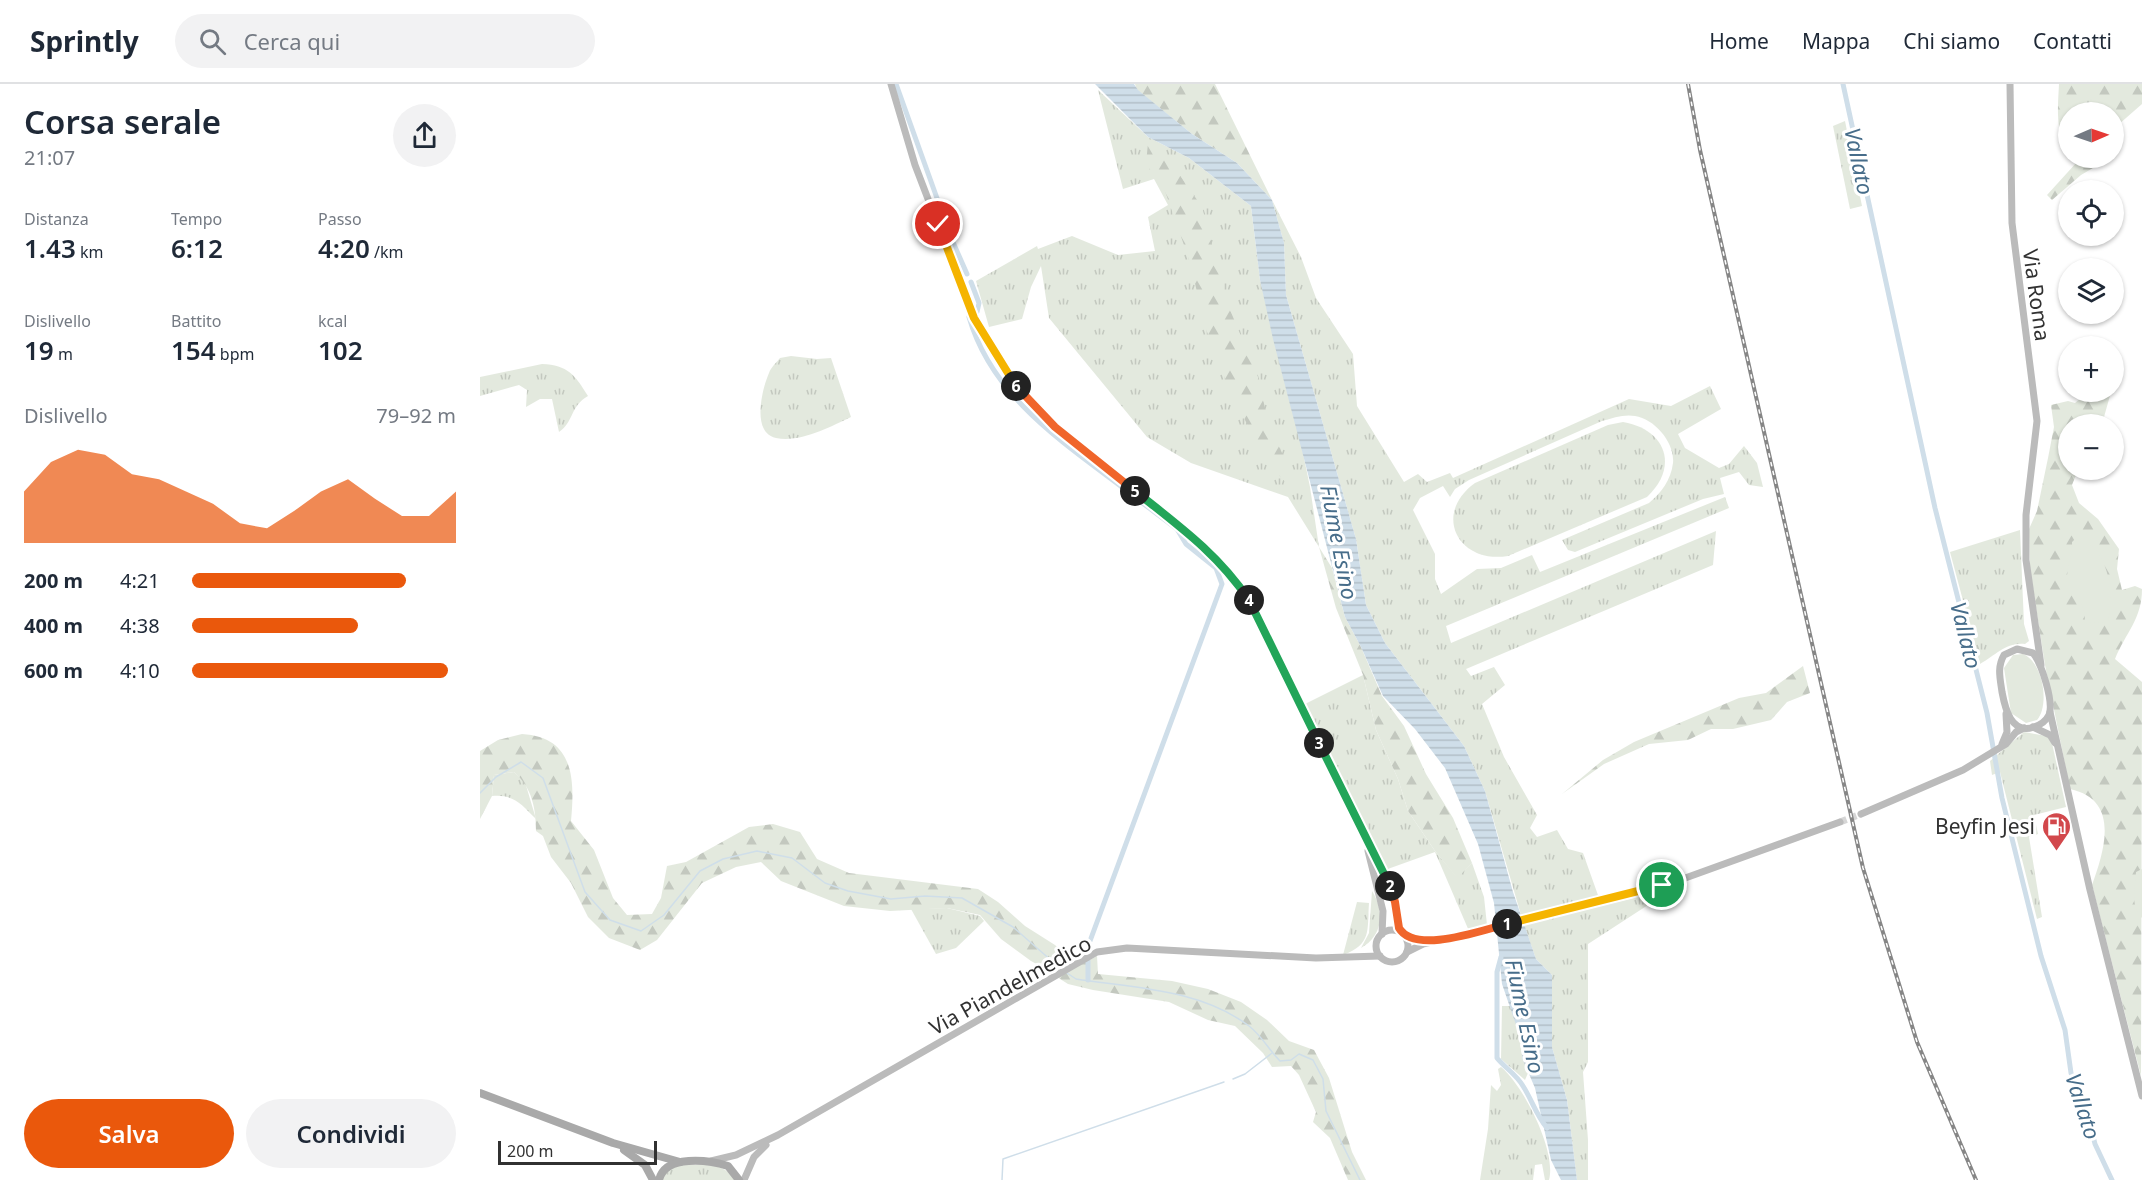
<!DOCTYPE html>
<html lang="it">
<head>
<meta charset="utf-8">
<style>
	body { margin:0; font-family:"Noto Sans",sans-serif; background:#f2f2f3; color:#1f2937; height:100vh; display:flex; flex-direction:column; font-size:22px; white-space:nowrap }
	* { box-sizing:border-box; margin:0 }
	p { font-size:20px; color:#747a83 }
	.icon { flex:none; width:33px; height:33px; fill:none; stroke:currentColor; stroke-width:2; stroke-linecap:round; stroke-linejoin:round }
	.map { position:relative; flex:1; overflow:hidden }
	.side { display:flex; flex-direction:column; background:#fff; width:480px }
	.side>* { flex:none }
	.needle { width:39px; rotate:88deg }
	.controls { position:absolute; left:1578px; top:18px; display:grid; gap:12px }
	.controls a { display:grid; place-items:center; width:66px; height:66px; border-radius:50%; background:#fff; box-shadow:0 2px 4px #0004; font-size:30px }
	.scale { position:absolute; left:18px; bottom:15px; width:159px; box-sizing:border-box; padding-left:6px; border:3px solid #313131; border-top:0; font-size:16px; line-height:21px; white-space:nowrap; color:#313131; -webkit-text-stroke:4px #fff; paint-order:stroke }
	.pin { position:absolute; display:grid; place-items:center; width:51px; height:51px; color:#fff; margin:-26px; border:3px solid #fff; border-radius:50%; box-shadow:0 2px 6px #0007 }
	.km { position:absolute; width:30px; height:30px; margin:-15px; border-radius:50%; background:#222; color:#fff; font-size:16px; line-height:30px; text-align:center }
	.round { display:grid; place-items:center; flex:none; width:63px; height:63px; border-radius:32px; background:#f2f2f3 }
	.headline { display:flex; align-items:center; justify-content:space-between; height:102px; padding:0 24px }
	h1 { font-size:33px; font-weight:600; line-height:45px }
	.figures { display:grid; grid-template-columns:repeat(3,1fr); gap:9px; height:102px; padding:6px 24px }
	.figures div { display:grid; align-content:center }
	.figures b { font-size:26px; font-weight:600 }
	.figures small { font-size:16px; font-weight:400 }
	.figures p { font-size:16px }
	.chart { height:168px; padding:12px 24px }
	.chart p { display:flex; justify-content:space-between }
	.chart svg { width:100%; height:108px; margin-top:6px; fill:#ea580c; opacity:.7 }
	.button { display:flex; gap:12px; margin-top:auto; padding:12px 24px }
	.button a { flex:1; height:69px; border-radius:36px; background:#ea580c; color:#fff; font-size:24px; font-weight:600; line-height:69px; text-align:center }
	.button a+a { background:#f2f2f3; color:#1f2937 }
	ul { padding:0 24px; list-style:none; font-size:20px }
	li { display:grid; grid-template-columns:96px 72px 1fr; align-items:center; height:45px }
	li i { height:15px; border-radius:8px; background:#ea580c }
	header { display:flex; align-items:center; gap:36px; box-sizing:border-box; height:84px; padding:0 30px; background:#fff; border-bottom:2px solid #e0e1e3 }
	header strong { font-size:28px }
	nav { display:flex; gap:33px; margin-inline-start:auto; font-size:21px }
	.search { width:420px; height:54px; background:#f2f2f3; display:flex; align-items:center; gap:15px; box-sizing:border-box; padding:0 21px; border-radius:33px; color:#747a83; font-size:22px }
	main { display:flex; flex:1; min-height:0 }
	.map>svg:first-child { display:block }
	.grass { fill:url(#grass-tufts) }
	.forest { fill:url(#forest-firs) }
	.green { fill:#e3e9de }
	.water { fill:url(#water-rules) }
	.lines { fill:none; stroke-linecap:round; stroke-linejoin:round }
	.stream { stroke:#cfdee9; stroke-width:1.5 }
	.canal { stroke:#cfdee9; stroke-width:5 }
	.secondary-tunnel { stroke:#d6d6d6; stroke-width:7; stroke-dasharray:7 3.5; stroke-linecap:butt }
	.secondary { stroke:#bbb; stroke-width:7 }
	.primary { stroke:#a9a9a9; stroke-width:8 }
	.rail-casing { stroke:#868686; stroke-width:4 }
	.rail { stroke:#fff; stroke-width:1.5; stroke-dasharray:4.5; stroke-linecap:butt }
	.split-1-casing { stroke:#fff; stroke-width:12 }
	.split-2-casing { stroke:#fff; stroke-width:12 }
	.split-3-casing { stroke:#fff; stroke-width:12 }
	.split-4-casing { stroke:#fff; stroke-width:12 }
	.split-5-casing { stroke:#fff; stroke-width:12 }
	.split-6-casing { stroke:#fff; stroke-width:12 }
	.split-7-casing { stroke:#fff; stroke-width:12 }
	.split-1 { stroke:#f5b400; stroke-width:8 }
	.split-2 { stroke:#f0652b; stroke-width:8 }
	.split-3 { stroke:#22a559; stroke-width:8 }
	.split-4 { stroke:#22a559; stroke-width:8 }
	.split-5 { stroke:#22a559; stroke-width:8 }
	.split-6 { stroke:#f0652b; stroke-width:8 }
	.split-7 { stroke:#f5b400; stroke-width:8 }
	.labels { text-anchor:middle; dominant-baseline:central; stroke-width:6; stroke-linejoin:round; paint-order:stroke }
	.street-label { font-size:21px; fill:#313131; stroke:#fff }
	.poi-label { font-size:21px; fill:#313131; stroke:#fff; text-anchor:end }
	.water-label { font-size:22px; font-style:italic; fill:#476d8a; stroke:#fff }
</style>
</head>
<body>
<header>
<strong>Sprintly</strong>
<div class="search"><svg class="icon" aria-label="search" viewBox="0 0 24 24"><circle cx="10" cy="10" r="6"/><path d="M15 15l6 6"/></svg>Cerca qui</div>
<nav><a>Home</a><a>Mappa</a><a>Chi siamo</a><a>Contatti</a></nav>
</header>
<main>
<section class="side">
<div class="headline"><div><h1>Corsa serale</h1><p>21:07</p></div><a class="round"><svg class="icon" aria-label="share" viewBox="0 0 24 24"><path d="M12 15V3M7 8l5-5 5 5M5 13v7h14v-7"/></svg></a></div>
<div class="figures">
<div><p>Distanza</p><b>1.43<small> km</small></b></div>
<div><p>Tempo</p><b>6:12</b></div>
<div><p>Passo</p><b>4:20<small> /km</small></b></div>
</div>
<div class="figures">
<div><p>Dislivello</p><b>19<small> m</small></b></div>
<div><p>Battito</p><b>154<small> bpm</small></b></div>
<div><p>kcal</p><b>102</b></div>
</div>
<div class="chart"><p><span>Dislivello</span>79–92 m</p>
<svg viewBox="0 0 160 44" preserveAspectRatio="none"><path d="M0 44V23L10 11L20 6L30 8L40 16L50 18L60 23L70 28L80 36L90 38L100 31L110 23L120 18L130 26L140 33L150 33L160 23V44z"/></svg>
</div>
<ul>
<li><b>200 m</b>4:21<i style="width:81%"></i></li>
<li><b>400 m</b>4:38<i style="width:63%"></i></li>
<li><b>600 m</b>4:10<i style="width:97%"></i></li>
</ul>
<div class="button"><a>Salva</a><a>Condividi</a></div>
</section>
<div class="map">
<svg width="1662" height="1096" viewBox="0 0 1662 1096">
	<defs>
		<pattern id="grass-tufts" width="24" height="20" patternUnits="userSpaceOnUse" patternTransform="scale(1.5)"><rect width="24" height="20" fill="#e3e9de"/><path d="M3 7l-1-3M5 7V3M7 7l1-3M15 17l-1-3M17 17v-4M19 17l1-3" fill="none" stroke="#c3c8bf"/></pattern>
		<pattern id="forest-firs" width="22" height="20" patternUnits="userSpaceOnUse" patternTransform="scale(1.5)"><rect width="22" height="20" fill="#e3e9de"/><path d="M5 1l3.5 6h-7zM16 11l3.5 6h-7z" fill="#c3c8bf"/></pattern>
		<pattern id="water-rules" width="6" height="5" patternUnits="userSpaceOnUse" patternTransform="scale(1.5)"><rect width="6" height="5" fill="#cfdee9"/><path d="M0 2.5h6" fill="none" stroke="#b2bfc8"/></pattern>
	</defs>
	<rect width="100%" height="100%" fill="#fff"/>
	<g class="grass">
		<polygon points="618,6 668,53 709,74 771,122 780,196 817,340 830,403 839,463 808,413 711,379 667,353 569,234 561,182 551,203 542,235 509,243 496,197 557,162 558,165 592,152 638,171 675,167 668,133 688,121 674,95 643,105"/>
		<polygon points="1365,37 1382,122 1370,125 1353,42"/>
		<path d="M792 116 821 173 836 214 873 270 877 322 924 398 938 390 947 398 970 389 973 394 1149 315 1191 322 1230 302 1241 325 1198 350 1205 364 1239 384 1249 380 1264 362 1277 379 1283 403 1269 401 1259 388 1240 394 1244 410 1223 415 1095 468 1088 466 1082 456 1169 419C1181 409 1191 396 1193 379 1195 359 1175 335 1155 332 1144 330 1133 334 1122 337L989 396 975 405 970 413 963 402 940 414 933 426 955 470V495L961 510 997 485 1021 484 1052 471 1060 488 1245 413 1249 424 966 542 971 559 1236 447 1233 481 986 585 991 592 1014 583 1025 601 1002 620 1024 673 1057 731 1050 744 1057 753 1077 746 1088 765 1103 769 1119 814 1041 831 1005 707 984 662 905 559 886 521 876 455 806 211 804 159Z"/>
		<path d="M311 272 337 275 351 274 371 333C350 343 320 359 296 354 271 349 282 305 289 289 291 283 297 278 300 274Z"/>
		<path d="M62 280C88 281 95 291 108 312 90 322 94 338 79 348L72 315H60L46 323 47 306 39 301 0 312V293Z"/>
		<path d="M1143 338C1185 345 1200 382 1167 413L1028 472C978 480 952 430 995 399L1128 341Z"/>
		<path d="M1540 446 1544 540 1549 557 1545 560C1526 558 1516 571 1500 580L1470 468Z"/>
		<polygon points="883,591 896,646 918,695 928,727 955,767 977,793 992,779 1004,813 1007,841 989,847 955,768 905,786 825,620"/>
		<polygon points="1544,648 1567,652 1572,659 1586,723 1554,731 1558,750 1549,753 1562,833 1557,835 1520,688 1512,691 1510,677"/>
		<path d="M34 688 45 698 56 735C41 720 34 710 12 712L14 691Z"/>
		<path d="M892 807C905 827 903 852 881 864L889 849Z"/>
		<polygon points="1165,811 1168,821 1108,860 1108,978 1103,988 1108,1056 1108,1096 1097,1096 1087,1016 1072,963 1072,891 1056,875 1044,841"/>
		<path d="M877 818 889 819C887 847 892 860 863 871Z"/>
		<polygon points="467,824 500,832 504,837 476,864 456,870 431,825"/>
		<path d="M1022 922H1030C1034 934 1041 947 1043 960 1044 971 1044 979 1048 989L1045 996 1021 975Z"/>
		<path d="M1021 983C1043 1001 1077 1067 1069 1096H1065L1062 1080 1055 1081 1053 1096H1000L1008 1045 1011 1001 1017 1007 1021 1001 1018 985Z"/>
		<path d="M200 1081C221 1082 243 1076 255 1096H182L188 1085Z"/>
	</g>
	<g class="forest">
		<polygon points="655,0 735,0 792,116 757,79 712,50 657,6"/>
		<path d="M1579 0H1662V20L1638 41 1634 58V28H1588V66C1575 48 1578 22 1579 0Z"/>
		<polygon points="668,59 685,70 722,123 748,221 778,293 789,342 816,398 809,402 785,376 748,302 724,240 711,181 685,107 666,80"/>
		<polygon points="1594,74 1630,74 1601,91 1572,116 1567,111 1597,78"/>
		<path d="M1608 308H1631L1624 333 1615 331 1617 340H1588V386H1598L1592 401 1599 419 1618 435 1639 465 1637 485 1642 506 1655 502 1662 505C1662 535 1646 548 1635 575L1662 598 1661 992 1612 801C1625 765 1640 716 1590 705L1565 581 1550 485 1549 445 1557 427 1568 374 1574 343 1571 321 1588 317 1595 319Z"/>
		<polygon points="839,463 852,484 865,533 881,563 902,612 924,642 946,690 973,734 992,779 977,794 955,767 928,727 918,695 896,646 883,591 856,524"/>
		<polygon points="1323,582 1330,609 1307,618 1291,636 1253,645 1231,645 1208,656 1169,660 1124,680 1082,710 1123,676 1154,658 1259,614 1286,609"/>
		<path d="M42 650C94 653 95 695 91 737L114 766 133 814 147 831 172 830 181 814 187 782 206 778 269 743 293 740 320 748 337 775 369 789 498 805 518 818 545 842 575 861 592 877 573 889 551 877 521 855 500 831 467 824 410 827 364 822 301 797 281 778 256 783 222 799 177 856 160 866 129 854 108 833 91 799 71 773 63 752 56 747C56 725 52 703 34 688L14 691 12 712 0 735V667L18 656Z"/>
		<polygon points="617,872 618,890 692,897 728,905 761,918 787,936 809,957 834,966 849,994 872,1068 886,1096 868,1096 850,1054 833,1038 836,1028 819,991 811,982 792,983 783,969 755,942 728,936 689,918 613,906 588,900 577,893"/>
	</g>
	<g class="green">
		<path d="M1597 453C1629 464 1635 509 1628 538L1605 539C1605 524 1602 517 1589 509 1583 485 1593 479 1592 458Z"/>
		<path d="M1543 570C1563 578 1570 621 1557 636L1546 639 1531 629 1524 584 1533 571Z"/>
		<path d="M1662 785V834C1650 822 1655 803 1656 788Z"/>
	</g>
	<polygon class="water" points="615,0 654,0 658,6 712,50 757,79 792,116 804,159 806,211 876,455 886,521 905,559 984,662 1005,707 1033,808 1056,875 1072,891 1072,963 1087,1016 1097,1096 1081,1096 1071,1076 1055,1004 1042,974 1043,961 1022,900 1014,819 998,760 965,684 935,645 903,612 881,563 865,533 793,255 780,196 771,122 709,74 668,53"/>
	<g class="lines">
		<g class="stream">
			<polyline points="0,709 16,693 41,678 63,694 105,808 130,836 161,847 184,831 220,787 243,775 277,767 312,774 345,799 368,807 411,815 445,812 482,814 533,843 581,885"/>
			<path d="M587 889 596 895C655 904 720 905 769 942 782 952 789 966 800 977L811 976 819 970 833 976 843 995 846 1027 880 1096"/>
			<polyline points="753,995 765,990 792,969"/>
			<polyline points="522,1096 523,1075 744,998"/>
		</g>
		<g class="canal">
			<polyline points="416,0 472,156 487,190"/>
			<polyline points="1363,0 1455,424 1507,629 1522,714 1561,872 1585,946 1591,989 1605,1020 1615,1060 1632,1096"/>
			<polyline points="491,198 499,219 497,228"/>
			<path d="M489 233C512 313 583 358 646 406"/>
			<polyline points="610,857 742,500 736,484 706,460 697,445 652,411"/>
			<path d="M1021 873 1017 888V974C1025 984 1036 990 1043 1002 1052 1016 1056 1031 1067 1044"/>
			<polyline points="608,877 608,896"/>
		</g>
		<polyline class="secondary-tunnel" points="1360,738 1381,730"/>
		<g class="secondary">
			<polyline points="411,0 435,81 494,235 533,299 575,343 726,463 751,490 776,528 914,811 916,834 922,849"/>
			<polyline points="1530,0 1532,139 1557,337 1546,431 1546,476 1561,581"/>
			<path d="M1537 565 1553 569C1562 580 1574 619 1569 631 1566 637 1560 641 1554 643 1531 651 1525 624 1522 608 1520 594 1517 583 1524 571Z"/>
			<polyline points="1570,628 1610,806 1662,1012"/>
			<polyline points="1553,643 1570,651 1575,659"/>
			<polyline points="1522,660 1527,648 1526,630"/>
			<polyline points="1381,730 1483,686 1526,660 1536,648 1544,644"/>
			<polyline points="888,767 903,827 902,850"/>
			<circle cx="912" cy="862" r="16"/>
			<polyline points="924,852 947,856"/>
			<polyline points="927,868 943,860 1093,825 1197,797 1360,738"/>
			<polyline points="231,1077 256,1071 298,1051 617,868 647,864 836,874 900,872"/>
			<polyline points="264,1096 274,1073 286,1061"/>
		</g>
		<g class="primary">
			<polyline points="0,1009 133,1059 200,1078"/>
			<polyline points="144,1066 165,1081 173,1096"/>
			<path d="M179 1096C185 1070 229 1076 248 1082L259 1096"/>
		</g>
		<defs>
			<polyline id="rail" points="1208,0 1220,66 1383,784 1437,958 1496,1096"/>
		</defs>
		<use href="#rail" class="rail-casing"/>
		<use href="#rail" class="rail"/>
	</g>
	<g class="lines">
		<defs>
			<polyline id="split-1" points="1027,840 1182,801"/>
			<path id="split-2" d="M910 802 915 818 919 844C935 871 1002 846 1027 840"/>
			<polyline id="split-3" points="839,659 910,802"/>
			<polyline id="split-4" points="769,516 839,659"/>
			<path id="split-5" d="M655 407C699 442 737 469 769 516"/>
			<polyline id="split-6" points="536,302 575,343 655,407"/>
			<polyline id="split-7" points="458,140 494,234 536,302"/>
		</defs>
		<use href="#split-1" class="split-1-casing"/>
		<use href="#split-2" class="split-2-casing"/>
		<use href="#split-3" class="split-3-casing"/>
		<use href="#split-4" class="split-4-casing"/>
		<use href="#split-5" class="split-5-casing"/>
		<use href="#split-6" class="split-6-casing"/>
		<use href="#split-7" class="split-7-casing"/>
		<use href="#split-1" class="split-1"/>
		<use href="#split-2" class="split-2"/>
		<use href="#split-3" class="split-3"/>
		<use href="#split-4" class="split-4"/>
		<use href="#split-5" class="split-5"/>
		<use href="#split-6" class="split-6"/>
		<use href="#split-7" class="split-7"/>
	</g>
	<defs>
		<symbol id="fuel-pin" viewBox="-11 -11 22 30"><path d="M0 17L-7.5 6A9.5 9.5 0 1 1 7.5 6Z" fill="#d2484c" stroke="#fff"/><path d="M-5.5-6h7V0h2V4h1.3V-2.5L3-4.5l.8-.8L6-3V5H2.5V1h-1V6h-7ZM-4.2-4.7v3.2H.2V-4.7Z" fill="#fff"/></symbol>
	</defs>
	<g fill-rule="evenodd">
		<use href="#fuel-pin" x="1560" y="726" width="33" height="45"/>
	</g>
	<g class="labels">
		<g class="street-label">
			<text transform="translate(1557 211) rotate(82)">Via Roma</text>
			<text transform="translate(530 901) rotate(-29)">Via Piandelmedico</text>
		</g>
		<g class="poi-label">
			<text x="1555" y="742">Beyfin Jesi</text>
		</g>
		<g class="water-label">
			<text transform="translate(1380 77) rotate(78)">Vallato</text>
			<text transform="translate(860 458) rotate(79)">Fiume Esino</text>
			<text transform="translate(1487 551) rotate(76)">Vallato</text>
			<text transform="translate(1046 932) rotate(78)">Fiume Esino</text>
			<text transform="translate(1604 1022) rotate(72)">Vallato</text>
		</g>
	</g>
</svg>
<div class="controls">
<a><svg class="needle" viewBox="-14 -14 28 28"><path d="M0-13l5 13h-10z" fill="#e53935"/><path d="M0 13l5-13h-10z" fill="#747a83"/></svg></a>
<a><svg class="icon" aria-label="locate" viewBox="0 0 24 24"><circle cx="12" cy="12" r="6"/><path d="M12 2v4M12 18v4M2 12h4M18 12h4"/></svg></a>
<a><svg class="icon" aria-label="layers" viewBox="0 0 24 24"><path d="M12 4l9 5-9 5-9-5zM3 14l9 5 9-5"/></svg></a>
<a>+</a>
<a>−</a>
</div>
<div class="scale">200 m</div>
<div class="pin" style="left:1182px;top:801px;background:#1e9e55"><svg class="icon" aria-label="arrive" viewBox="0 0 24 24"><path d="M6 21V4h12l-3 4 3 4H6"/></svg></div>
<div class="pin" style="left:458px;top:140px;background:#d93025"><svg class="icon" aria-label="check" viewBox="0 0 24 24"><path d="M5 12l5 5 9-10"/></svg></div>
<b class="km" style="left:1027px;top:840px">1</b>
<b class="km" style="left:910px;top:802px">2</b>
<b class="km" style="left:839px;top:659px">3</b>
<b class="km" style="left:769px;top:516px">4</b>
<b class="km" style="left:655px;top:407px">5</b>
<b class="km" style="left:536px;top:302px">6</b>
</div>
</main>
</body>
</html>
